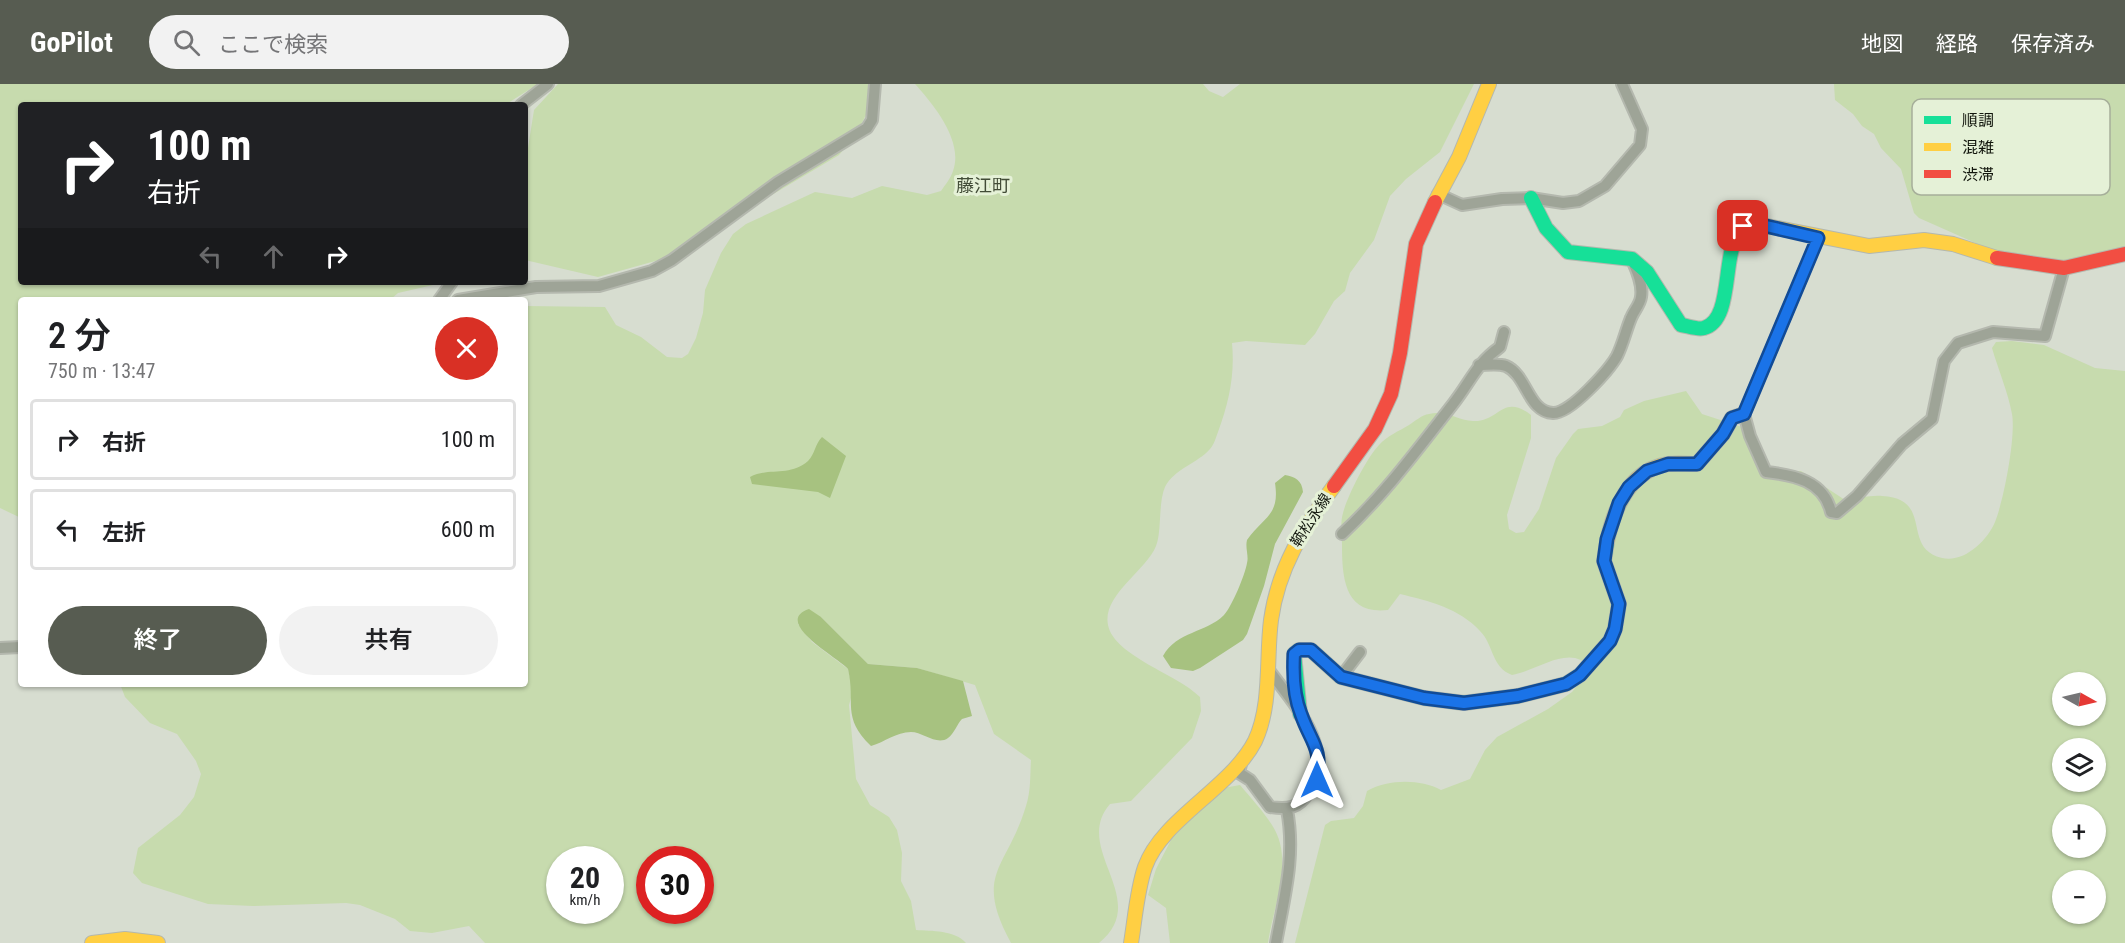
<!DOCTYPE html>
<html lang="ja">
<meta charset="utf-8">
<style>
:root{--surface:#fff;--page:#f2f2f2;--text:#202124;--muted:#757577;--line:#e0e0e0;--accent:#575c51}
body{margin:0;font-family:"Roboto Condensed","Noto Sans JP",sans-serif;background:var(--page);color:var(--text);height:100vh;display:flex;flex-direction:column;font-size:22px;white-space:nowrap}
*{box-sizing:border-box;margin:0}
p{font-size:20px;color:var(--muted)}
.icon{flex:none;width:33px;height:33px;fill:none;stroke:currentColor;stroke-width:2;stroke-linecap:round;stroke-linejoin:round}
.map{position:relative;flex:1;overflow:hidden}
.panel{position:absolute;left:18px;top:213px;width:510px;height:390px;display:flex;flex-direction:column;background:var(--surface);border-radius:6px;box-shadow:0 2px 4px #0004}
.panel>*{flex:none}
.banner{position:absolute;left:18px;top:18px;width:510px;height:183px;border-radius:6px;box-shadow:0 2px 4px #0004;background:#202124;color:#fff;overflow:hidden}
.needle{width:39px;rotate:98deg}
.tools{position:absolute;left:2052px;top:588px;display:grid;gap:12px}
.tools a{display:grid;place-items:center;width:54px;height:54px;border-radius:50%;background:var(--surface);box-shadow:0 2px 4px #0004;font-size:30px}
.speed{position:absolute;left:546px;top:762px;display:flex;gap:12px;font-size:30px;font-weight:700;text-align:center}
.speed>*{display:grid;place-content:center;width:78px;height:78px;border-radius:50%;background:var(--surface);box-shadow:0 2px 4px #0004;line-height:1}
.speed small{font-size:15px;font-weight:400}
.speed .limit{border:9px solid #d22;background:#fff;color:#111}
.pin{position:absolute;display:grid;place-items:center;width:51px;height:51px;color:#fff;margin:-26px;border-radius:12px;box-shadow:0 3px 9px #0006}
.me{position:absolute;width:66px;margin:-33px;rotate:0deg;stroke-linejoin:round;filter:drop-shadow(0 0 4px #0008)}
.turn{display:flex;align-items:center;gap:21px;height:126px;padding:0 30px;font-size:27px}
.turn .icon{width:78px;height:78px;stroke-width:2.5}
.turn b{display:block;font-size:42px;line-height:51px}
.lanes{display:flex;align-items:center;height:57px;padding:0 30px;background:#0003;justify-content:center;gap:30px;direction:ltr}
.lanes .off{opacity:.35}
.round{display:grid;place-items:center;flex:none;width:63px;height:63px;border-radius:32px;background:var(--page)}
.head{display:flex;align-items:center;justify-content:space-between;height:102px;padding:0 30px}
h1{font-size:36px;font-weight:600;line-height:45px}
.action{display:flex;gap:12px;margin-top:auto;padding:12px 30px}
.action a{flex:1;height:69px;border-radius:36px;background:var(--accent);color:#fff;font-size:24px;font-weight:600;line-height:69px;text-align:center}
.action a+a{background:var(--page);color:var(--text)}
ul{padding:0;list-style:none}
li{display:flex;align-items:center;gap:18px;height:81px;margin:0 12px 9px;padding:0 18px;border:3px solid var(--line);border-radius:6px}
li div{flex:1}
li b{display:block;font-size:22px}
li em{font-style:normal}
header{display:flex;align-items:center;gap:36px;box-sizing:border-box;height:84px;padding:0 30px;background:var(--accent);color:#fff}
header strong{font-size:28px}
nav{display:flex;gap:33px;margin-inline-start:auto;font-size:21px}
.search{width:420px;height:54px;background:var(--page);display:flex;align-items:center;gap:15px;box-sizing:border-box;padding:0 21px;border-radius:33px;color:var(--muted);font-size:22px}
.map>svg:first-child{display:block}
.green{fill:#c7dbae;fill-rule:evenodd}
.water{fill:#a7c280}
.lines{fill:none;stroke-linecap:round;stroke-linejoin:round}
.street-casing{stroke:#b4b8ae;stroke-width:14}
.fast-casing{stroke:#b4b8ae;stroke-width:16}
.slow-casing{stroke:#b4b8ae;stroke-width:16}
.jam-casing{stroke:#b4b8ae;stroke-width:16}
.street{stroke:#9ea497;stroke-width:10}
.fast{stroke:#16e098;stroke-width:14}
.slow{stroke:#ffcf43;stroke-width:14}
.jam{stroke:#f24e42;stroke-width:14}
.route-casing{stroke:#114b97;stroke-width:15}
.route{stroke:#1a73e8;stroke-width:10}
.labels{text-anchor:middle;stroke-width:6;stroke-linejoin:round;paint-order:stroke}
.street-label{font-size:15px;fill:#12160d;stroke:#e5f1d7}
.quarter-label{font-size:18px;fill:#424c37;stroke:#e5f1d7}
.key{fill:#e5f1d7;stroke:#a6af9a;stroke-width:1.5}
.key-label{font-size:16px;fill:#12160d}
</style>
<header>
<strong>GoPilot</strong>
<div class="search"><svg class="icon" aria-label="search" viewBox="0 0 24 24"><circle cx="10" cy="10" r="6"/><path d="M15 15l6 6"/></svg>ここで検索</div>
<nav><a>地図</a><a>経路</a><a>保存済み</a></nav>
</header>
<div class="map">
<svg width="2125" height="859" viewBox="0 0 2125 859">
<rect width="100%" height="100%" fill="#d7ddd0"/>
<!-- green -->
<path class="green" d="M 0,0 L 538,0 L 505,21 L 21,21 L 21,198 L 446,198 L 398,209 L 390,216 L 21,216 L 21,434 L 0,424 Z
M 558,0 L 875,0 C 871,27 857,52 839,71 L 666,174 L 598,193 L 525,176 L 525,83 L 534,26 Z
M 915,0 L 1203,0 L 1209,7 L 1223,13 L 1240,0 L 1474,0 L 1440,68 L 1406,95 L 1390,112 L 1374,156 L 1350,189 L 1345,207 L 1334,217 L 1315,250 L 1305,261 L 1246,257 L 1232,259 C 1235,291 1229,318 1218,348 C 1216,353 1214,361 1210,365 C 1198,379 1174,385 1165,403 C 1158,419 1162,447 1156,462 C 1146,487 1102,511 1108,541 C 1114,572 1179,591 1200,613 L 1201,627 L 1192,654 L 1131,717 L 1110,720 C 1071,765 1153,815 1099,859 L 1011,859 C 973,789 1007,785 1026,722 C 1031,707 1030,691 1031,676 L 994,650 L 975,601 L 917,584 L 868,580 L 821,533 L 798,540 L 812,558 L 848,585 L 853,607 L 849,621 L 856,695 L 870,721 L 889,733 L 897,746 L 902,769 L 901,797 L 911,817 L 916,846 C 931,847 955,846 966,859 L 485,859 L 469,842 L 432,849 L 410,847 L 395,835 L 360,821 L 346,819 L 253,822 L 208,820 L 142,799 L 133,789 L 138,764 L 180,731 L 194,713 L 201,690 L 196,677 L 177,650 L 150,639 L 125,613 L 120,600 L 525,600 L 525,222 L 605,223 L 616,241 L 641,253 L 667,273 L 682,274 L 688,270 L 696,254 L 703,229 L 705,206 L 721,169 L 733,150 L 746,140 L 815,108 L 852,114 L 882,102 L 927,111 L 941,107 C 945,101 951,94 953,87 C 964,57 933,20 915,0 ZM 560,776 L 610,776 L 610,826 L 560,826 ZM 650,776 L 700,776 L 700,826 L 650,826 Z
M 1834,0 L 2125,0 L 2125,172 L 2070,179 L 1998,169 L 1919,134 L 1914,129 L 1901,85 L 1881,64 L 1874,50 L 1862,42 L 1853,30 L 1835,16 Z
M 2012,257 L 2044,261 L 2095,284 L 2125,287 L 2125,859 L 1295,859 L 1325,741 L 1331,737 L 1354,734 L 1363,722 L 1367,707 C 1389,695 1420,695 1441,706 L 1470,695 L 1485,666 L 1497,653 L 1548,625 L 1572,608 L 1591,585 C 1571,558 1538,587 1512,591 C 1491,583 1494,561 1480,547 C 1459,524 1429,517 1400,510 L 1388,526 C 1345,531 1342,495 1342,461 C 1342,451 1340,439 1343,429 C 1348,411 1366,375 1379,361 C 1387,352 1399,347 1409,341 C 1415,337 1422,331 1429,330 C 1447,326 1459,337 1473,337 C 1500,338 1502,309 1531,331 L 1531,354 L 1507,431 L 1509,445 L 1516,449 L 1524,448 L 1539,425 L 1556,374 L 1573,350 L 1578,345 L 1602,342 L 1620,333 L 1624,326 L 1644,317 L 1686,307 L 1702,330 L 1751,346 C 1752,364 1751,391 1777,392 C 1785,392 1792,387 1801,387 L 1845,416 C 1857,415 1870,411 1882,412 C 1935,415 1900,464 1942,474 C 1964,479 1987,457 1995,438 C 2004,416 2016,352 2012,330 C 2008,308 1998,285 1992,264 L 1996,258 ZM 2062,598 L 2096,598 L 2096,632 L 2062,632 ZM 2062,664 L 2096,664 L 2096,698 L 2062,698 ZM 2062,730 L 2096,730 L 2096,764 L 2062,764 ZM 2062,796 L 2096,796 L 2096,830 L 2062,830 Z
M 1240,701 C 1251,714 1263,727 1272,741 C 1295,776 1273,823 1268,859 L 1170,859 L 1166,824 L 1148,811 L 1156,785 L 1171,756 L 1218,705 Z"/>
<!-- water -->
<path class="water" d="M 822,353 L 846,372 L 830,414 L 818,408 L 752,400 L 750,393 C 769,383 790,393 808,377 C 815,370 815,360 822,353 Z
M 1285,391 C 1295,393 1302,396 1303,408 L 1275,460 L 1264,502 L 1247,550 L 1243,556 L 1200,584 L 1193,587 L 1171,584 L 1163,572 C 1177,547 1206,549 1224,531 C 1232,522 1245,491 1247,479 C 1249,472 1245,464 1247,456 C 1264,432 1280,432 1275,399 Z
M 809,525 L 821,533 L 868,580 L 917,584 L 963,597 L 972,632 L 962,635 C 957,640 954,650 948,654 C 937,662 923,648 911,648 C 896,648 885,658 871,662 C 841,633 856,619 848,585 C 840,575 771,538 809,525 Z"/>
<g class="lines">
<!-- street casing -->
<g class="street-casing">
<path id="street" d="M 521,21 L 548,0
M 1438,110 L 1462,121 L 1502,115 L 1531,114 L 1563,119 L 1579,117 L 1605,102 L 1640,61 L 1642,45 L 1622,0
M 1818,154 L 1744,330 L 1750,352 L 1766,388 C 1794,391 1824,397 1831,428 L 1837,429 L 1857,412 L 1902,360 L 1932,335 L 1944,277 L 1958,259 L 1993,248 L 2045,252 L 2064,184
M 439,216 L 452,198
M 458,216 L 536,203 L 599,202 L 652,187 L 672,176 L 778,98 L 867,44 L 872,36 L 875,0
M 1479,281 C 1487,281 1498,279 1506,282 C 1527,291 1528,328 1553,329 C 1570,330 1609,286 1617,272 C 1623,260 1626,246 1631,234 C 1634,226 1640,221 1641,213 C 1643,201 1638,189 1633,178
M 1342,450 C 1384,411 1418,365 1453,320 C 1471,297 1476,280 1500,263 L 1504,248
M 0,564 L 21,563
M 1341,593 L 1360,568
M 1241,680 L 1239,689 L 1250,696 L 1270,723 C 1288,726 1299,724 1309,708 C 1337,665 1293,619 1268,585
M 1276,859 C 1284,814 1296,772 1287,726"/>
</g>
<!-- fast casing -->
<g class="fast-casing">
<path id="fast" d="M 1531,114 L 1546,144 L 1568,168 L 1632,175 L 1647,188 L 1681,241 C 1688,242 1698,246 1704,244 C 1733,236 1722,174 1738,150 C 1741,145 1748,142 1753,139 L 1762,141
M 1300,630 L 1294,570 L 1299,566 L 1311,566 L 1341,593 L 1424,614 L 1464,619 L 1518,612 L 1566,600 L 1580,591 L 1610,557 L 1615,545 L 1619,520 L 1604,477 L 1607,458"/>
</g>
<!-- slow casing -->
<g class="slow-casing">
<path id="slow" d="M 1435,118 L 1459,73 L 1489,0
M 1762,141 L 1869,162 L 1924,156 L 1953,160 L 1997,174
M 1607,458 C 1614,424 1630,386 1668,380 C 1677,379 1688,380 1697,380 L 1723,350 L 1732,334 L 1744,330
M 92,859 L 125,855 L 158,859
M 1131,859 C 1135,835 1137,806 1145,783 C 1162,735 1231,704 1255,657 C 1272,621 1266,574 1271,536 C 1278,484 1304,443 1334,402"/>
</g>
<!-- jam casing -->
<g class="jam-casing">
<path id="jam" d="M 1997,174 L 2064,184 L 2125,170
M 1334,402 L 1375,345 L 1391,310 L 1400,269 L 1416,160 L 1435,118"/>
</g>
<!-- street -->
<use href="#street" class="street"/>
<!-- fast -->
<use href="#fast" class="fast"/>
<!-- slow -->
<use href="#slow" class="slow"/>
<!-- jam -->
<use href="#jam" class="jam"/>
</g>
<g class="lines">
<!-- route casing -->
<g class="route-casing">
<path id="route" d="M 1317,696 C 1322,662 1311,659 1301,630 C 1294,613 1293,588 1294,570 L 1299,566 L 1311,566 L 1341,593 L 1424,614 L 1464,619 L 1518,612 L 1566,600 L 1580,591 L 1610,557 L 1615,545 L 1619,520 L 1604,477 L 1607,455 L 1619,419 L 1629,403 L 1647,387 L 1668,380 L 1697,380 L 1723,350 L 1732,334 L 1744,330 L 1818,154 L 1753,139 L 1743,142"/>
</g>
<!-- route -->
<use href="#route" class="route"/>
</g>
<g class="labels">
<!-- street labels -->
<g class="street-label">
<text transform="translate(1311 436) rotate(-57)" y="5">鞆松永線</text>
</g>
<!-- quarter labels -->
<g class="quarter-label">
<text x="983" y="108">藤江町</text>
</g>
</g>
<!-- legend -->
<rect x="1912" y="15" width="198" height="96" rx="9" class="key"/>
<rect x="1924" y="32" width="27" height="8" fill="#16e098"/>
<rect x="1924" y="59" width="27" height="8" fill="#ffcf43"/>
<rect x="1924" y="86" width="27" height="8" fill="#f24e42"/>
<g class="key-label">
<text x="1962" y="42">順調</text>
<text x="1962" y="69">混雑</text>
<text x="1962" y="96">渋滞</text>
</g>
</svg>
<div class="tools">
<a><svg class="needle" viewBox="-14 -14 28 28"><path d="M0-13l5 13h-10z" fill="#e53935"/><path d="M0 13l5-13h-10z" fill="#757577"/></svg></a>
<a><svg class="icon" aria-label="layers" viewBox="0 0 24 24"><path d="M12 4l9 5-9 5-9-5zM3 14l9 5 9-5"/></svg></a>
<a>+</a>
<a>−</a>
</div>
<div class="speed"><div>20<small>km/h</small></div><div class="limit">30</div></div>
<div class="pin" style="left:1743px;top:142px;background:#d93025"><svg class="icon" aria-label="arrive" viewBox="0 0 24 24"><path d="M6 21V4h12l-3 4 3 4H6"/></svg></div>
<svg class="me" style="left:1317px;top:696px" viewBox="-20 -20 40 40"><path d="M0-17L14 15 0 8-14 15z" fill="#1a73e8" stroke="#fff" stroke-width="4"/></svg>
<div class="banner">
<div class="turn"><svg class="icon" aria-label="right" viewBox="0 0 24 24"><path d="M7 20v-9h11M14 6l5 5-5 5"/></svg><div><b>100 m</b>右折</div></div>
<div class="lanes"><svg class="icon off" aria-label="left" viewBox="0 0 24 24"><path d="M17 20v-9H6M10 6l-5 5 5 5"/></svg><svg class="icon off" aria-label="ahead" viewBox="0 0 24 24"><path d="M12 20V5M6 11l6-6 6 6"/></svg><svg class="icon" aria-label="right" viewBox="0 0 24 24"><path d="M7 20v-9h11M14 6l5 5-5 5"/></svg></div>
</div>
<section class="panel">
<div class="head"><div><h1>2 分</h1><p>750 m · 13:47</p></div><a class="round" style="background:#d93025;color:#fff"><svg class="icon" aria-label="close" viewBox="0 0 24 24"><path d="M6 6l12 12M18 6L6 18"/></svg></a></div>
<ul>
<li><svg class="icon" aria-label="right" viewBox="0 0 24 24"><path d="M7 20v-9h11M14 6l5 5-5 5"/></svg><div><b>右折</b></div><em>100 m</em></li>
<li><svg class="icon" aria-label="left" viewBox="0 0 24 24"><path d="M17 20v-9H6M10 6l-5 5 5 5"/></svg><div><b>左折</b></div><em>600 m</em></li>
</ul>
<div class="action"><a>終了</a><a>共有</a></div>
</section>
</div>
